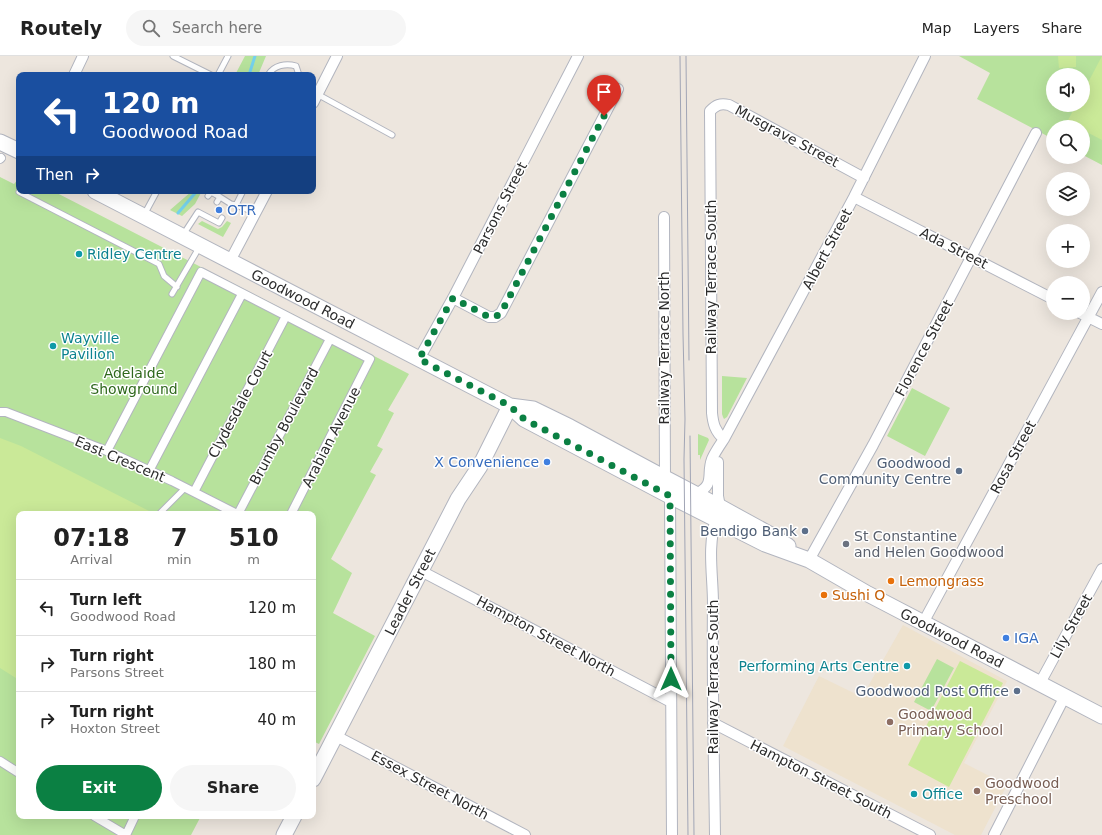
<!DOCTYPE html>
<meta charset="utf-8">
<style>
:root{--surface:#fff;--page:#f6f6f6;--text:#222;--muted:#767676;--line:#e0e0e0;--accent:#0b8043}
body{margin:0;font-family:"DejaVu Sans",sans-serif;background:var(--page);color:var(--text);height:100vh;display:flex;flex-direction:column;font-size:15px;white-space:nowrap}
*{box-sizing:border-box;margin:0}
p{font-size:13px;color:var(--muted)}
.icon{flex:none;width:22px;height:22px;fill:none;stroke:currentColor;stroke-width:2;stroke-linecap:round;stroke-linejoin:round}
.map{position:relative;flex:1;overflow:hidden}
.panel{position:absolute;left:16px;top:455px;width:300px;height:308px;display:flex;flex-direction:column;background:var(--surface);border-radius:8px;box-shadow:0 4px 16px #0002}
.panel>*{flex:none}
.hud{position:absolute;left:16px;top:16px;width:300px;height:122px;border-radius:8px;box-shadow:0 4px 16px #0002;background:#1a4fa0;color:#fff;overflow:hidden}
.tools{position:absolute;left:1046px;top:12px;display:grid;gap:8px}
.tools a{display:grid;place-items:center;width:44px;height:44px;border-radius:50%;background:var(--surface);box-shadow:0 4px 16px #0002;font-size:20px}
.pin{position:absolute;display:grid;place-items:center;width:34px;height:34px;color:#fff;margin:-41px -17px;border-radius:50% 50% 50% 0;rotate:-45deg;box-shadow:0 0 4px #0007}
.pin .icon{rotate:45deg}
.me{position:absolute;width:44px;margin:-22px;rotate:0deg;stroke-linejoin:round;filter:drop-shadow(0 0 3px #0008)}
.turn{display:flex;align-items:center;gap:14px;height:84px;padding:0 20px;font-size:18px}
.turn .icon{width:52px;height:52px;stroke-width:2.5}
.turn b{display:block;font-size:28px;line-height:34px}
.then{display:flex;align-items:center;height:38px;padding:0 20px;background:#0003;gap:8px;font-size:15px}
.eta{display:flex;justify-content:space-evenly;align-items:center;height:68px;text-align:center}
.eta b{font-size:24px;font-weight:600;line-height:28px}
.primary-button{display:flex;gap:8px;margin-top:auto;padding:8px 20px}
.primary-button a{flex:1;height:46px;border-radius:24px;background:var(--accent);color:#fff;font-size:16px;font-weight:600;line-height:46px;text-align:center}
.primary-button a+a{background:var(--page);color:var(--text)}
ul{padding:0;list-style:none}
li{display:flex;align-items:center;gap:12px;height:56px;padding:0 20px;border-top:1px solid var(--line)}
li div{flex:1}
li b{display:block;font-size:15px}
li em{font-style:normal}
header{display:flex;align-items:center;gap:24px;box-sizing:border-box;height:56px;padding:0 20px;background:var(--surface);border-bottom:1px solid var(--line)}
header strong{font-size:19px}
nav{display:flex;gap:22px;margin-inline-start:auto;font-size:14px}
.search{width:280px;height:36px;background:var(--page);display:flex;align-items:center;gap:10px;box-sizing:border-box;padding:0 14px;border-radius:22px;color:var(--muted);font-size:15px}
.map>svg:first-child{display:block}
.education{fill:#eee2ce}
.green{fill:#b7e29c;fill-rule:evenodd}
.pitch{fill:#cae998}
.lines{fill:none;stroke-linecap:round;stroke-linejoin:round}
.stream{stroke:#74d1ec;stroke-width:3}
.service-casing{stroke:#b2b5bf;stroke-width:7}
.pedestrian-casing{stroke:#b2b5bf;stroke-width:10}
.minor-casing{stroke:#b2b5bf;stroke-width:12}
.secondary-casing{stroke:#b2b5bf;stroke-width:17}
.service{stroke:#fff;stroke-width:5}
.pedestrian{stroke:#fff;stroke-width:8}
.minor{stroke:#fff;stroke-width:10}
.secondary{stroke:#fff;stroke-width:15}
.tram{stroke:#a1a5b5;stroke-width:1}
.route{stroke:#0b8043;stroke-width:7;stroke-dasharray:0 12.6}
.shop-dot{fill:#3f7fe0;stroke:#fff;stroke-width:1.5}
.culture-dot{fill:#0f9aa8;stroke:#fff;stroke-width:1.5}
.service-dot{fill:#5c6f8a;stroke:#fff;stroke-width:1.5}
.worship-dot{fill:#6b7280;stroke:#fff;stroke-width:1.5}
.food-dot{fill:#e8710a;stroke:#fff;stroke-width:1.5}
.education-dot{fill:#8d6e63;stroke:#fff;stroke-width:1.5}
.labels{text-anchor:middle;stroke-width:3;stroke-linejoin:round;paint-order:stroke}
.street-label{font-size:14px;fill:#2c2c2c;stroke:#fff}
.shop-label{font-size:14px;fill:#366cbe;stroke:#fff;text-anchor:start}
.culture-label{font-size:14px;fill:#0d838f;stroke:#fff;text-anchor:start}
.park-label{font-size:14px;fill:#2f681c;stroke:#fff}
.service-label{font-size:14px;fill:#4e5e75;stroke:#fff;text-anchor:end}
.worship-label{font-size:14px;fill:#5b616d;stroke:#fff;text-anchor:start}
.food-label{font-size:14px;fill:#c56008;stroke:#fff;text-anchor:start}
.education-label{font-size:14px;fill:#785e54;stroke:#fff;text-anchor:start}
</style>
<header>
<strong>Routely</strong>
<div class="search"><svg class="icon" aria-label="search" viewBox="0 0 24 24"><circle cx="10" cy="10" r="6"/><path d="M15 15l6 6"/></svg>Search here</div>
<nav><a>Map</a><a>Layers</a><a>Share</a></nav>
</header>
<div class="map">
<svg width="1102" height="779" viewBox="0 0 1102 779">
<rect width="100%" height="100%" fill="#ede6de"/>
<!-- education -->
<path class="education" d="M 903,569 L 1007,625 L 964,707 L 1007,729 L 981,779 L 955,779 L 783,690 L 819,620 L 862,641 Z"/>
<!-- green -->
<path class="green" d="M 245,0 L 266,0 L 258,19 L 235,19 Z
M 959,0 L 1102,0 L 1102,109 L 1083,99 L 1083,71 L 1053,71 L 1053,83 L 977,43 L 990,17 ZM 1053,19 L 1083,19 L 1083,49 L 1053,49 Z
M 0,121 L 14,128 L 19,122 L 19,135 L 53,135 L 409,318 L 388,354 L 394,357 L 377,390 L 383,393 L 370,416 L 376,419 L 331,503 L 352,517 L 333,557 L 375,580 L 319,688 L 313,685 L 313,458 L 19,458 L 19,760 L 201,760 L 191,779 L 0,779 Z
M 192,135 L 202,135 L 195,148 L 182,160 L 170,154 Z
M 202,165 L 218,173 L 222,171 L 227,165 L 231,167 L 223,181 L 198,168 Z
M 722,320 L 747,322 L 727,361 L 724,363 L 723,361 L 722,358 Z
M 912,332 L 950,352 L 925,400 L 887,380 Z
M 698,378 L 708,382 L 709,384 L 700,404 L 700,399 L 698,399 Z
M 937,603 L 954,612 L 931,655 L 914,646 Z"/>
<!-- pitch -->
<path class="pitch" d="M 1058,0 L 1076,0 L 1076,11 L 1059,12 Z
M 1102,0 L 1102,84 L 1083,74 L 1083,71 L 1076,71 L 1067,66 L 1076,49 L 1083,49 L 1083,36 Z
M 0,382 L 21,390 L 155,458 L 19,458 L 19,624 L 0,612 Z
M 960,605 L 1003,627 L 949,731 L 908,709 L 922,681 L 921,680 Z"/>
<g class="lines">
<!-- stream -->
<path class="stream" d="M 249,19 L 255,0
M 178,157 L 197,135"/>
<!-- service casing -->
<g class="service-casing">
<path id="service" d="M 173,0 L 211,19
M 218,19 L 228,0
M 268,19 C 274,9 286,7 296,10 L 299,19
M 317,38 L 392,79
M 19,136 L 159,208 L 164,220 L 177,231
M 208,140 L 211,136 L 220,141
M 217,146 L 220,141 L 231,148 L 236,149 L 256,157
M 236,149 L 243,135
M 144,159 L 157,135
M 183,179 L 198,156 L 219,167 L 222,162
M 172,238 L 200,190
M 159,458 L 185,432"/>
</g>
<!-- pedestrian casing -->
<g class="pedestrian-casing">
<path id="pedestrian" d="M 0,103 L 1,102
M 0,356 L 6,356 L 107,395 L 172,425 L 237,458
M 107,395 L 201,216 L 370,303 L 291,458
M 149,415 L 242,238
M 194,436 L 286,260
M 238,458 L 330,283
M 0,705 L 19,717
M 94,760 L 126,779
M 126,779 L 135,760"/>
</g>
<!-- minor casing -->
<g class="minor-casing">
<path id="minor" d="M 74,19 L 83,0
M 313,47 L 337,0
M 854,141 L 1053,243
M 664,161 L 665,422
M 230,205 L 267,135
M 453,242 L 489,261 L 495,261 L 501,257 L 618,33
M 1080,257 L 1102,268
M 419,303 L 453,242 L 578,0
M 724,383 C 715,376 713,367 712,357 L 710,55 C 716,49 720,47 729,49 L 864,122
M 718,406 L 718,440 L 720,451
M 696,438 C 716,428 706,419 712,403 C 715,396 720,389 724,383 L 854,141 L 925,0
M 670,440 L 672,779
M 809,504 L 873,389 L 1036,77
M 421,515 L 671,646
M 923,567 L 1102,236
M 1040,627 L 1102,513
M 713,667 L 930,779
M 336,680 L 525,779
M 715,779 C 714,702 712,625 713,548 C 713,519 707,491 716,463
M 994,779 L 1065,640"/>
</g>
<!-- secondary casing -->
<g class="secondary-casing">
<path id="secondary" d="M 0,86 L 19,95
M 95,135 L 510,350 L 524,363 L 670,440 L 765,488 L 809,504 L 868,538 L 1102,660
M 510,350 L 533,353 L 570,371 L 665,422 L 720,451 L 771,479 L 788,490
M 313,723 L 458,443 L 480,410 L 510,350
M 284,779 L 294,760"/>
</g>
<!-- service -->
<use href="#service" class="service"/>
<!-- pedestrian -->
<use href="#pedestrian" class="pedestrian"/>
<!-- minor -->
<use href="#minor" class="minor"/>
<!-- secondary -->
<use href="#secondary" class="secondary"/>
<!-- tram -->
<path class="tram" d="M 680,0 L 683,278 L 685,363 L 684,403 L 688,779
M 686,0 L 689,304
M 690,380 L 694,779"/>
</g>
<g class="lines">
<!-- route -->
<path class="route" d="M 604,60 L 501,257 L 495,261 L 489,261 L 453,242 L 419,303 L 510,350 L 524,363 L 670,440 L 671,623"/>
</g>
<!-- markers -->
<g class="shop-dot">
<circle cx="219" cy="154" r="4"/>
<circle cx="547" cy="406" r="4"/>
<circle cx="1006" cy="582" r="4"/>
</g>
<g class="culture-dot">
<circle cx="79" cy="198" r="4"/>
<circle cx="53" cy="290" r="4"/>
<circle cx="907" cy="610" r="4"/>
<circle cx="914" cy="738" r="4"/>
</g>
<g class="service-dot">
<circle cx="959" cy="415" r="4"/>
<circle cx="805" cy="475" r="4"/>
<circle cx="1017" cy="635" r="4"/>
</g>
<circle class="worship-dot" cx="846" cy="488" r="4"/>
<g class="food-dot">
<circle cx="891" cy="525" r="4"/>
<circle cx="824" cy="539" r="4"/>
</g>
<g class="education-dot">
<circle cx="890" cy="666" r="4"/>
<circle cx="977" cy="735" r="4"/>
</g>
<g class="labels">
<!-- street labels -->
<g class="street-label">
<text transform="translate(787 80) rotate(28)" y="5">Musgrave Street</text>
<text transform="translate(500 152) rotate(-63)" y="5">Parsons Street</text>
<text transform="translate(954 192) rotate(27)" y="5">Ada Street</text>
<text transform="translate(827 193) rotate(-62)" y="5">Albert Street</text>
<text transform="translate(711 221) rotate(-90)" y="5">Railway Terrace South</text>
<text transform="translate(303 243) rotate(27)" y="5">Goodwood Road</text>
<text transform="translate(664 292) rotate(-90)" y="5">Railway Terrace North</text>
<text transform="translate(924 292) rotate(-62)" y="5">Florence Street</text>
<text transform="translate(240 348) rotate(-62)" y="5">Clydesdale Court</text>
<text transform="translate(284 370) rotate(-62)" y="5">Brumby Boulevard</text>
<text transform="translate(331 381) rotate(-63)" y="5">Arabian Avenue</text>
<text transform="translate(1013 401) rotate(-62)" y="5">Rosa Street</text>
<text transform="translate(120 403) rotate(23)" y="5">East Crescent</text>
<text transform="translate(410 536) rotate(-63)" y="5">Leader Street</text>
<text transform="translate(1071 570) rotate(-61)" y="5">Lily Street</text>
<text transform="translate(546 580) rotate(28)" y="5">Hampton Street North</text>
<text transform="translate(952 582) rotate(27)" y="5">Goodwood Road</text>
<text transform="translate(713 621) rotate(-90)" y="5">Railway Terrace South</text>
<text transform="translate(821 723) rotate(27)" y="5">Hampton Street South</text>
<text transform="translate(430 729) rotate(28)" y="5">Essex Street North</text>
</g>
<!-- shop labels -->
<g class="shop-label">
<text x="227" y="159">OTR</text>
<text x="539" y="411" text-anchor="end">X Convenience</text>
<text x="1014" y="587">IGA</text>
</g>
<!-- culture labels -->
<g class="culture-label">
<text x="87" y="203">Ridley Centre</text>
<text x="61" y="287">Wayville<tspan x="61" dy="16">Pavilion</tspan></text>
<text x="899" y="615" text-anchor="end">Performing Arts Centre</text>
<text x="922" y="743">Office</text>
</g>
<!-- park labels -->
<g class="park-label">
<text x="134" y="322">Adelaide<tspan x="134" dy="16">Showground</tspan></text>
</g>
<!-- service labels -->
<g class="service-label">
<text x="951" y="412">Goodwood<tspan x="951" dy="16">Community Centre</tspan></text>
<text x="797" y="480">Bendigo Bank</text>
<text x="1009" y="640">Goodwood Post Office</text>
</g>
<!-- worship labels -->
<g class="worship-label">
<text x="854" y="485">St Constantine<tspan x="854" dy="16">and Helen Goodwood</tspan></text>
</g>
<!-- food labels -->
<g class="food-label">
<text x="899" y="530">Lemongrass</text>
<text x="832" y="544">Sushi Q</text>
</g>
<!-- education labels -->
<g class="education-label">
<text x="898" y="663">Goodwood<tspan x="898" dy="16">Primary School</tspan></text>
<text x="985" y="732">Goodwood<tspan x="985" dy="16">Preschool</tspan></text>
</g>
</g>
</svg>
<div class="tools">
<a><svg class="icon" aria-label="sound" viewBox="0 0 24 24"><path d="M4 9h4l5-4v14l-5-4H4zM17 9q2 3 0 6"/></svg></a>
<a><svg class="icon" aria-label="search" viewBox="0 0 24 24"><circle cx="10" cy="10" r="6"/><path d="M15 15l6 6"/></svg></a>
<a><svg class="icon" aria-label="layers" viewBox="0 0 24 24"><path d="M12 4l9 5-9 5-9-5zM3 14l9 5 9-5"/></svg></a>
<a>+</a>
<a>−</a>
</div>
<div class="pin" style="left:604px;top:60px;background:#d93025"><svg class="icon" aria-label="arrive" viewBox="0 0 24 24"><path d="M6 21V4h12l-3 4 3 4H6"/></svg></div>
<svg class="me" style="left:671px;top:623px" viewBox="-20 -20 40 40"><path d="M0-17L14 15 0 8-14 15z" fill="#0b8043" stroke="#fff" stroke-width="4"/></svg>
<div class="hud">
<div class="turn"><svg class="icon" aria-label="left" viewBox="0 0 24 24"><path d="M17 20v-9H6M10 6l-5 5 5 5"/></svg><div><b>120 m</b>Goodwood Road</div></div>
<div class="then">Then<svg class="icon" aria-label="right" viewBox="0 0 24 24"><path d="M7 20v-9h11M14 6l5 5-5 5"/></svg></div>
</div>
<section class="panel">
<div class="eta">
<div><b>07:18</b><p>Arrival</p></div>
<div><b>7</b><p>min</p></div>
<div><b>510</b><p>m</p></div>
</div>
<ul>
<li><svg class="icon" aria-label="left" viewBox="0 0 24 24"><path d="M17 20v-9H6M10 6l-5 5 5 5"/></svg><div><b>Turn left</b><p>Goodwood Road</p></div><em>120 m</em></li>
<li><svg class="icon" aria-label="right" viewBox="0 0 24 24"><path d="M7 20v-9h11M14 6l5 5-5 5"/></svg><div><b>Turn right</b><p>Parsons Street</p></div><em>180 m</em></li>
<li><svg class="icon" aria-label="right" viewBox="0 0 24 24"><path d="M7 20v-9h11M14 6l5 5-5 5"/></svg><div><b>Turn right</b><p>Hoxton Street</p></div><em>40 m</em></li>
</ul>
<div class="primary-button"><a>Exit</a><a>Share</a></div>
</section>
</div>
